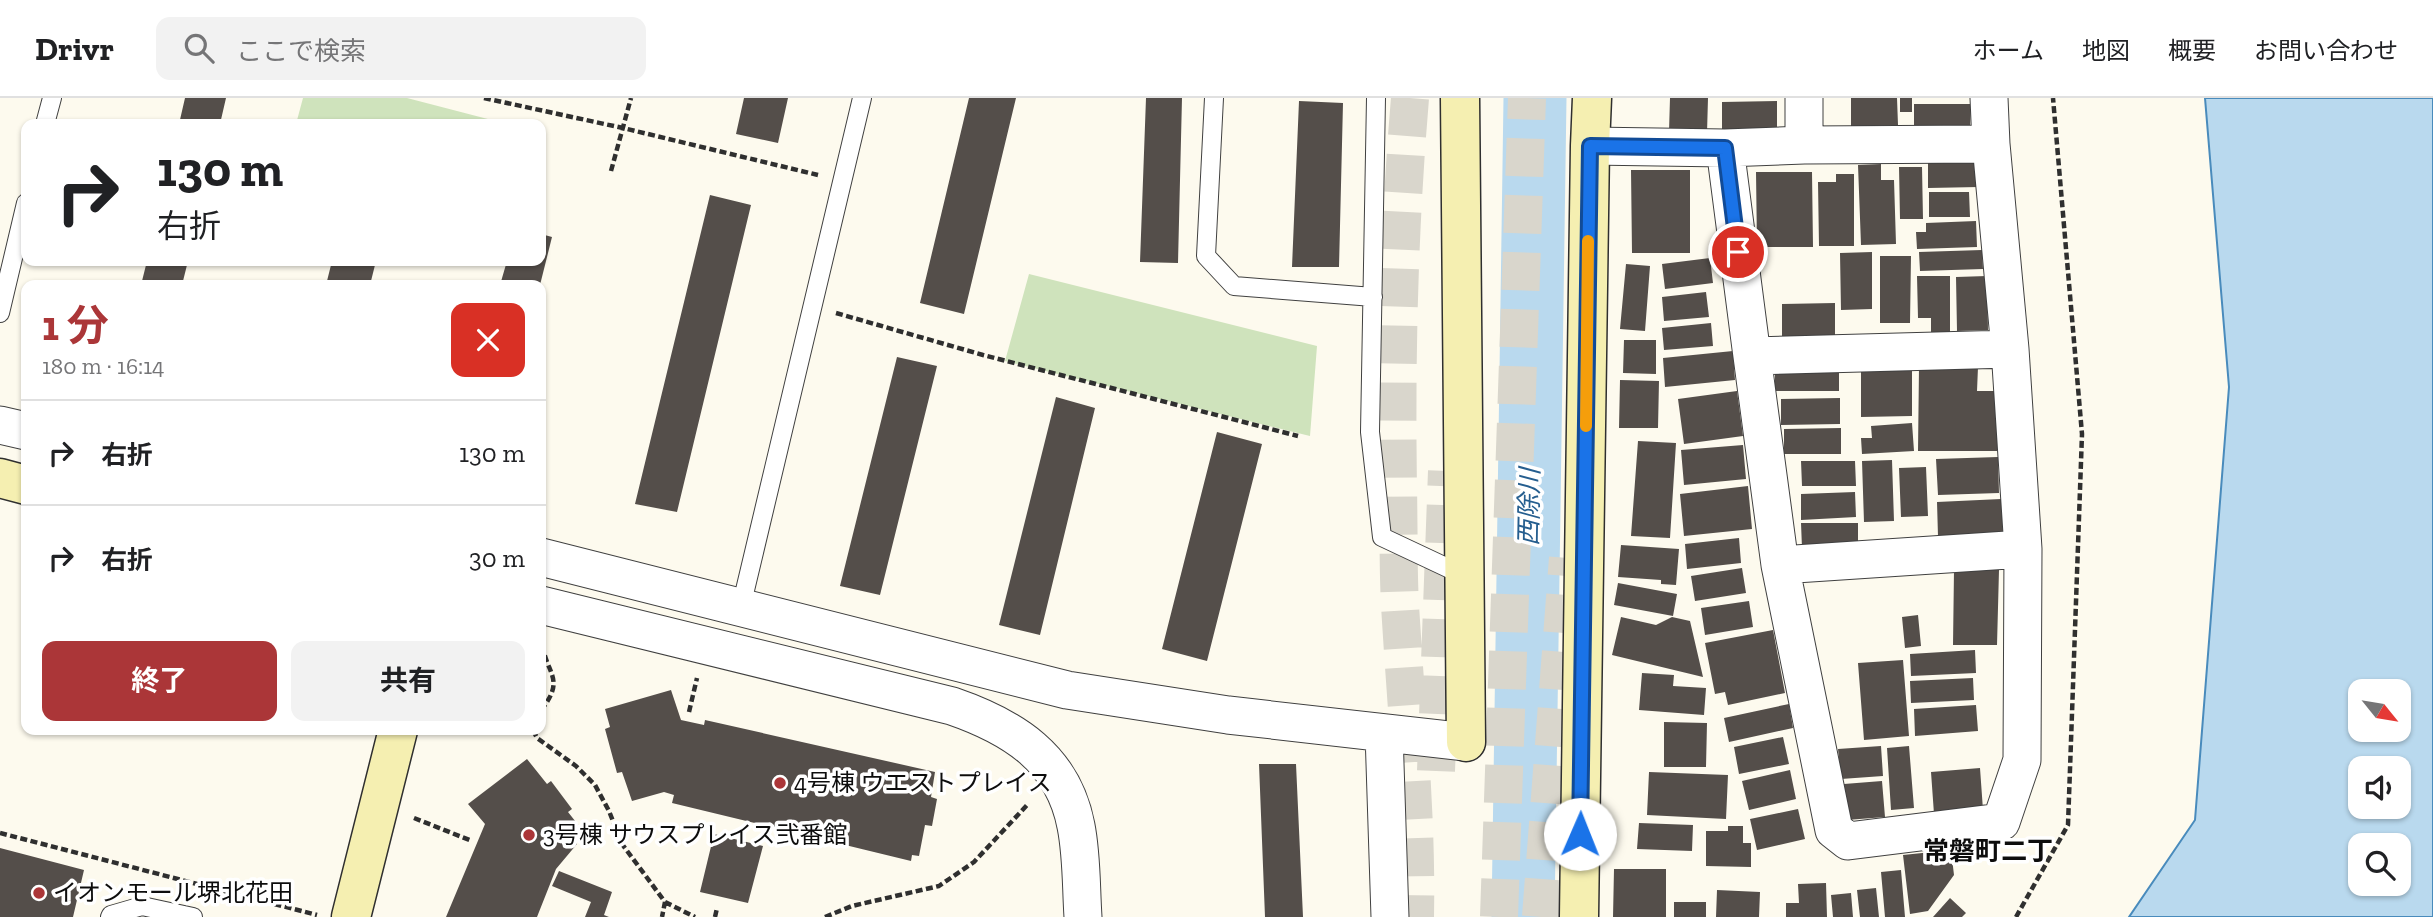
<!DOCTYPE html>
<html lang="ja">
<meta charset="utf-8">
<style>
:root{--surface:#fff;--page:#f2f2f2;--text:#202124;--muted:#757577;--line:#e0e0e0;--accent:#ab3638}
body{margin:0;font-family:"Zilla Slab","Noto Sans JP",serif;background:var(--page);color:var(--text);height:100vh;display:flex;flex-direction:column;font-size:26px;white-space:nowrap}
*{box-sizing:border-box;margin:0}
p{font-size:23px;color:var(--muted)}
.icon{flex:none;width:38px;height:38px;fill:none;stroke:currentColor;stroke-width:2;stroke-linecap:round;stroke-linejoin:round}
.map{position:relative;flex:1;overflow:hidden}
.details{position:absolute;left:21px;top:182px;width:525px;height:455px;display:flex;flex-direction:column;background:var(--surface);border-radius:14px;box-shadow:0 2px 5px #0004}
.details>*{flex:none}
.hud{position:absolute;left:21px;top:21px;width:525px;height:147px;border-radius:14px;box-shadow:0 2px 5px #0004;background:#fff;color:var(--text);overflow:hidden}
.needle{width:46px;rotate:120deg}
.fabs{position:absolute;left:2348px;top:581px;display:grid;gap:14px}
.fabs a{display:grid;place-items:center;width:63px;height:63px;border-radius:14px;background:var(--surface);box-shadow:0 2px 5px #0004;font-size:35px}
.pin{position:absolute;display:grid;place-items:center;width:60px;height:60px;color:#fff;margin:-30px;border:4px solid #fff;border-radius:50%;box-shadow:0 2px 7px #0007}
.me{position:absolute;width:77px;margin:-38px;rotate:1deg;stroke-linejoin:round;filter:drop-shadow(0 0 5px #0008)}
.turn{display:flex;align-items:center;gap:24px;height:147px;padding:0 21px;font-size:32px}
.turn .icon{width:91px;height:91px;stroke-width:2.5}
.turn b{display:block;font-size:49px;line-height:60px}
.round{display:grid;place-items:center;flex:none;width:74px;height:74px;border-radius:14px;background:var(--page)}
.headline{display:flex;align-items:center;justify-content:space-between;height:119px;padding:0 21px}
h1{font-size:42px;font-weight:700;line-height:52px;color:var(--accent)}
.button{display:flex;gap:14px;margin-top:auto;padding:14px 21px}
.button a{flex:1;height:80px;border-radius:14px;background:var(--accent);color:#fff;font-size:28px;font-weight:700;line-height:80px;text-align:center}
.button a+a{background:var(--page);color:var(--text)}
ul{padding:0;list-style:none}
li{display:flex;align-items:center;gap:21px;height:105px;padding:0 21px;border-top:2px solid var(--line)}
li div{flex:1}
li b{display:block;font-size:26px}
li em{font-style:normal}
header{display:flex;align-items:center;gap:42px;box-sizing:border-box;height:98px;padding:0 35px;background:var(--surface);border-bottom:2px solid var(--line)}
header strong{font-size:33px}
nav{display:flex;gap:38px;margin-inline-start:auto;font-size:24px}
.search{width:490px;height:63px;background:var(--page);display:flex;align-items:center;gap:18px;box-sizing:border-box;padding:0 24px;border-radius:14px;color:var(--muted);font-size:26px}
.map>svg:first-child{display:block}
.green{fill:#cfe3bc}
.water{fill:#b9d9ee;stroke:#498bbc;stroke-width:2;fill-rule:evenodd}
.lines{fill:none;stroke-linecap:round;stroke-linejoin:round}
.river{stroke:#b9d9ee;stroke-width:63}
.building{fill:#544e4a}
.highway-tunnel{stroke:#d9d6cc;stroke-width:38;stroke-dasharray:38 19;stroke-linecap:butt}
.lane-casing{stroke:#404040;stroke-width:20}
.street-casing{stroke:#404040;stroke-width:39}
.secondary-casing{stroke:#2f2f2f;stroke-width:41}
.path{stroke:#2f2f2f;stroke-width:4.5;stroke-dasharray:7 3.5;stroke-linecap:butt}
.lane{stroke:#fff;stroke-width:18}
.street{stroke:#fff;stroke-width:37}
.secondary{stroke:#f5efb1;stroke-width:38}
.route-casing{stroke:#114b97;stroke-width:18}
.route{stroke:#1a73e8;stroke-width:12}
.slow{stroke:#f59e0b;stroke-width:12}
.poi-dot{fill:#ab3638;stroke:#fff;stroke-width:2.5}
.labels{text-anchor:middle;stroke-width:7;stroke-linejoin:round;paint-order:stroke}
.poi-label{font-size:24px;fill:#0d0d0d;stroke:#fff;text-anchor:start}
.water-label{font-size:26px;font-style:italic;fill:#255e8f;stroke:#fff}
.neighbourhood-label{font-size:26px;font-weight:bold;fill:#0d0d0d;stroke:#fff}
</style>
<header>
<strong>Drivr</strong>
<div class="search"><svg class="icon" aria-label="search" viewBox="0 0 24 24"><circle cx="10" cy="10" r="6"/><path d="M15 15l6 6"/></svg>ここで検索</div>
<nav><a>ホーム</a><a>地図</a><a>概要</a><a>お問い合わせ</a></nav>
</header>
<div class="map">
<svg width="2433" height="819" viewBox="0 0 2433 819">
<rect width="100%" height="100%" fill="#fdfaee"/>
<!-- green -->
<path class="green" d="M 303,0 L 407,0 L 507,26 L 296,26 Z
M 1029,176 L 1317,248 L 1310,338 L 1005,263 Z"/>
<!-- water -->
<path class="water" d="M 2205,0 L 2433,0 L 2433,819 L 2129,819 L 2195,722 L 2229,289 ZM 2361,593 L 2399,593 L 2399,632 L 2361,632 ZM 2361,670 L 2399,670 L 2399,709 L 2361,709 ZM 2361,747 L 2399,747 L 2399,786 L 2361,786 Z"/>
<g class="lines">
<!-- river -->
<path class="river" d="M 1523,819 L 1535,0"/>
</g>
<!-- building -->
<path class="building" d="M 185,0 L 226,0 L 220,26 L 179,26 Z
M 744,0 L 788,0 L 778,45 L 736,36 Z
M 969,0 L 1016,0 L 964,216 L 920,205 Z
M 1146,0 L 1182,0 L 1178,165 L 1140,164 Z
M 1670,0 L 1708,0 L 1707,35 L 1669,34 Z
M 1851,0 L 1897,0 L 1898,27 L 1851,29 Z
M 1900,0 L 1912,0 L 1912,14 L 1900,14 Z
M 1299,3 L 1343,5 L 1339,169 L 1292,169 Z
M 1777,3 L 1777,34 L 1722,35 L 1722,4 Z
M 1914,6 L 1971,6 L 1970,29 L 1914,28 Z
M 1928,61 L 1979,61 L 1979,89 L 1928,90 Z
M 1881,66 L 1881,82 L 1894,82 L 1896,146 L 1861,147 L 1858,67 Z
M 1899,69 L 1922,69 L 1923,121 L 1900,121 Z
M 1631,72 L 1690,72 L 1690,155 L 1632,155 Z
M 1756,74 L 1812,74 L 1813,149 L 1757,149 Z
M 1836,76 L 1854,76 L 1854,148 L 1819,148 L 1818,84 L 1836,84 Z
M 1929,94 L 1969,94 L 1970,119 L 1929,119 Z
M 710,97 L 751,107 L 677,414 L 635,406 Z
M 1976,123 L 1977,149 L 1917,151 L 1916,134 L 1926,134 L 1926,125 Z
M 541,136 L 552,139 L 540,187 L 500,187 L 507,163 L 541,163 Z
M 1982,152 L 1983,171 L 1920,173 L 1919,154 Z
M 1872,154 L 1872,211 L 1841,212 L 1840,155 Z
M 1880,158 L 1911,158 L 1910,225 L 1880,225 Z
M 1710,160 L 1713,185 L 1665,191 L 1662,166 Z
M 147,163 L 188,163 L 182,187 L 141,187 Z
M 332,163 L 376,163 L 370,187 L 326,187 Z
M 1626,166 L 1650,168 L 1645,233 L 1620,231 Z
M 1917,178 L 1950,178 L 1950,234 L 1931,235 L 1931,220 L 1918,220 Z
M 1987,178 L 1988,232 L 1957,233 L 1956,179 Z
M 1706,194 L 1709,219 L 1664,223 L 1662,199 Z
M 1835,205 L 1835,242 L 1782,242 L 1782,206 Z
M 1711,225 L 1713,248 L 1664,252 L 1662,230 Z
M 1624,242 L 1656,242 L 1656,276 L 1623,275 Z
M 1733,253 L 1735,282 L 1665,289 L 1663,260 Z
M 897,259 L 937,268 L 880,497 L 840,488 Z
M 1919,269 L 1978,269 L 1977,293 L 1997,293 L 1997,353 L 1918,353 Z
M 1912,270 L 1912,318 L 1861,319 L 1861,271 Z
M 1775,273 L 1839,273 L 1839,293 L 1775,293 Z
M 1620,282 L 1659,283 L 1658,330 L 1619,330 Z
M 1737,293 L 1743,338 L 1684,346 L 1678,301 Z
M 1056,299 L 1095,310 L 1040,537 L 999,527 Z
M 1840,300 L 1840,326 L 1781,327 L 1781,301 Z
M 1912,325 L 1914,353 L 1862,356 L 1861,340 L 1872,340 L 1871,328 Z
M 1841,330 L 1841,356 L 1784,356 L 1784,331 Z
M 1217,334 L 1262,346 L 1207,563 L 1162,551 Z
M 1638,343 L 1676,345 L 1670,440 L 1631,438 Z
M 1743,347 L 1746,381 L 1684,387 L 1681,352 Z
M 1998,359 L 1999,395 L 1938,397 L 1936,361 Z
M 1892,362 L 1894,423 L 1864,424 L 1862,363 Z
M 1801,363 L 1855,363 L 1856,388 L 1802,388 Z
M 1926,369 L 1928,418 L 1901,419 L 1899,370 Z
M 1748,388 L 1752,431 L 1684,438 L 1680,396 Z
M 1855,394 L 1856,419 L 1801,422 L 1801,396 Z
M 2001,401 L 2003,435 L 1938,438 L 1937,404 Z
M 1801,425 L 1858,425 L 1858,450 L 1802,450 Z
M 1739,440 L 1741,465 L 1687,471 L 1685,446 Z
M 1621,447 L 1679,451 L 1676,487 L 1661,486 L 1661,482 L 1618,479 Z
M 1742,470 L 1746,495 L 1695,503 L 1691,478 Z
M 1954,472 L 1999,472 L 1997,547 L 1953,547 Z
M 1618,485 L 1677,496 L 1673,518 L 1614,507 Z
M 1749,503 L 1753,529 L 1705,537 L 1701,510 Z
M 1918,517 L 1921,548 L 1905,550 L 1902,519 Z
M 1621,519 L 1656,527 L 1672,519 L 1690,523 L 1703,579 L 1612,557 Z
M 1773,532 L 1785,595 L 1728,607 L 1725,594 L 1715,596 L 1705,545 Z
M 1975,552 L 1976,575 L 1911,578 L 1910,556 Z
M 1903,562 L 1909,638 L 1864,642 L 1858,565 Z
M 1642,575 L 1674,577 L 1673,588 L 1706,590 L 1704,617 L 1639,612 Z
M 1973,580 L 1974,602 L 1911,605 L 1910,583 Z
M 671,592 L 681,622 L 704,627 L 705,622 L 935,674 L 931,699 L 937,701 L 932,728 L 925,727 L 919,758 L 912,757 L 911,763 L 672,705 L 674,697 L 664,694 L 632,703 L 622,674 L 617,675 L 605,631 L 610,629 L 605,611 Z
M 1789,606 L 1793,630 L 1729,644 L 1724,620 Z
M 1976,607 L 1978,633 L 1915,638 L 1914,611 Z
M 1664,624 L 1707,625 L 1706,669 L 1664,669 Z
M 1783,639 L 1789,666 L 1739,676 L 1734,649 Z
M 1881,648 L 1883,678 L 1841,681 L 1838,651 Z
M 1909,648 L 1914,710 L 1891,712 L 1887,650 Z
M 527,661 L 547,686 L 551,683 L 572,711 L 568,714 L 583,733 L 571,741 L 577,746 L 556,771 L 537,819 L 446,819 L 485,726 L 468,706 Z
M 1259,666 L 1296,666 L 1303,819 L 1265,819 Z
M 1980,670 L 1983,712 L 1934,716 L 1931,674 Z
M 1790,672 L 1796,701 L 1749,712 L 1742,683 Z
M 1649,674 L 1728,677 L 1726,721 L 1647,717 Z
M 1882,683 L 1885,719 L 1847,722 L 1844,686 Z
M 1798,711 L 1805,741 L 1757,752 L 1750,721 Z
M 1639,725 L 1693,727 L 1692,753 L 1637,751 Z
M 1728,728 L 1743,728 L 1743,745 L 1751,745 L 1751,769 L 1706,768 L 1706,733 L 1728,733 Z
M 714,736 L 763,748 L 748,805 L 700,794 Z
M 0,750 L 84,772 L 73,819 L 0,819 Z
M 1951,752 L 1954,777 L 1928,813 L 1910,816 L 1903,757 Z
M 1614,771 L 1666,771 L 1666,819 L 1613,819 Z
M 1901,772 L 1905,819 L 1885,819 L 1881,774 Z
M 559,773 L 612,794 L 604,817 L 609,819 L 585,819 L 591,804 L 552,788 Z
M 1826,785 L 1827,819 L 1786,819 L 1786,805 L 1799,805 L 1798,786 Z
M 1876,790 L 1879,819 L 1860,819 L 1857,792 Z
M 1717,792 L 1760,794 L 1759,819 L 1716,819 Z
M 1851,795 L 1853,819 L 1833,819 L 1831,797 Z
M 1950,800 L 1966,815 L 1962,819 L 1933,819 Z
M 1674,804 L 1706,804 L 1706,819 L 1674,819 Z"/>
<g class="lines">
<!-- highway-tunnel -->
<path class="highway-tunnel" d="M 1410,0 C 1399,130 1396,260 1398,391 C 1399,430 1398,469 1400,507 C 1406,611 1417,715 1415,819
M 1436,673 L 1447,373
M 1499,819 L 1527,0
M 1541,819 L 1568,460"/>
<!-- lane casing -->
<g class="lane-casing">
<path id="lane" d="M 1214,0 L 1206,158 L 1234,188 L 1373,199
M 1376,0 L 1370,334 L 1382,439 L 1465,478
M 45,26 L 52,0
M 0,215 L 26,105
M 741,509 L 862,0
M 110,819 L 111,817 L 142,808 L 193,819"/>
</g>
<!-- street casing -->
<g class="street-casing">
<path id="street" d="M 1804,0 L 1804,47 L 1991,46
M 1989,0 L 1991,46 L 2010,251 L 2023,451 L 2022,662 L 2001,724 L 1848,743 L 1834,732 L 1780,467 L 2023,451
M 1590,48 L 1725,50 L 1752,258 L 2010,251
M 1725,50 L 1804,47
M 1752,258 L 1780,467
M 0,327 L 26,333
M 541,459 L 1067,592 L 1228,617 L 1466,644
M 541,507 L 952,608 C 1013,629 1063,660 1076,728 C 1082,758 1081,789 1083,819
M 1384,635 L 1390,819"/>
</g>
<!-- secondary casing -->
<g class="secondary-casing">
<path id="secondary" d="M 1460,0 L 1466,644
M 0,380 L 26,387
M 351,819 L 398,632
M 1579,819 L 1590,48 L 1592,0"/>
</g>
<!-- path -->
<path class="path" d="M 484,0 L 623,30 L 818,77
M 611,73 L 631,0
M 836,215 L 983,257 L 1298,338
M 541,612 C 567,580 545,576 542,543
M 689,614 L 697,580
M 533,632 L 537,640 L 576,668 L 595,687 L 609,713 L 622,746 L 665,804 L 662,819
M 414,720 L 472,743
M 0,735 L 317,817
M 665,804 L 695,819
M 715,819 L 717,810
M 825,819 L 852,808 L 939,788 L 974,764 L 1029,705
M 2016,819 L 2068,727 L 2082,336 L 2053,0"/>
<!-- lane -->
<use href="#lane" class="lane"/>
<!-- street -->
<use href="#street" class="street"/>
<!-- secondary -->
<use href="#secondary" class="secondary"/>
</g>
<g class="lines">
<!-- route casing -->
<g class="route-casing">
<path id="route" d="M 1580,736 L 1590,48 L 1725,50 L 1738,154"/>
</g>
<!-- route -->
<use href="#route" class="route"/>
<!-- slow -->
<path class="slow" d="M 1586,328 L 1588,143"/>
</g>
<!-- markers -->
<g class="poi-dot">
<circle cx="780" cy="685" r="7"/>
<circle cx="529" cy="737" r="7"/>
<circle cx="39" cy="795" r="7"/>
</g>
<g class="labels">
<!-- poi labels -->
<g class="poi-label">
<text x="794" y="693">4号棟 ウエストプレイス</text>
<text x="543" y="745">3号棟 サウスプレイス弐番館</text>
<text x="53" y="803">イオンモール堺北花田</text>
</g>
<!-- water labels -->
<g class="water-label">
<text transform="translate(1529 409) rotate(-89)" y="9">西除川</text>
</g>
<!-- neighbourhood labels -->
<g class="neighbourhood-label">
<text x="1988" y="762">常磐町二丁</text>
</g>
</g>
</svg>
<div class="fabs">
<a><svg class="needle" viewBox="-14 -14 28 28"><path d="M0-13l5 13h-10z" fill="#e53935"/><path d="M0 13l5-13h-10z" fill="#757577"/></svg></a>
<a><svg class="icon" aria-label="sound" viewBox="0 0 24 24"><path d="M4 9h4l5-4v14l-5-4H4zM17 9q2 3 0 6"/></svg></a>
<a><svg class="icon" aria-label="search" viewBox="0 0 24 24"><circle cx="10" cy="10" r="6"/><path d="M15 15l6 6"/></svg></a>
</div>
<div class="pin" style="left:1738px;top:154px;background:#d93025"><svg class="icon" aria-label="arrive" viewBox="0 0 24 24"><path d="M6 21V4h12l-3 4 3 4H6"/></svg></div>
<svg class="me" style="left:1580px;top:736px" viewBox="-20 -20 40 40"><circle r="19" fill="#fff"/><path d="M0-13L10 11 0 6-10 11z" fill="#1a73e8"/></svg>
<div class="hud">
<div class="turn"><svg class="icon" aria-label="right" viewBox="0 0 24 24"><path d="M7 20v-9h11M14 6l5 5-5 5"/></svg><div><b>130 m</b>右折</div></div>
</div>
<section class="details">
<div class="headline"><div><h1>1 分</h1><p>180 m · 16:14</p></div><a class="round" style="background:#d93025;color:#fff"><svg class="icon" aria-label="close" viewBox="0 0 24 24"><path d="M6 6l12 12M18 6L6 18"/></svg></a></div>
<ul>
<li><svg class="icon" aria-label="right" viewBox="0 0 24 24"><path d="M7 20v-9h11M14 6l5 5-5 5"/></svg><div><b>右折</b></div><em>130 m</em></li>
<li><svg class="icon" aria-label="right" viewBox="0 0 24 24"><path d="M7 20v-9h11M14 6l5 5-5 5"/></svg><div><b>右折</b></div><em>30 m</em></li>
</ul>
<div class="button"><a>終了</a><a>共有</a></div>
</section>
</div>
